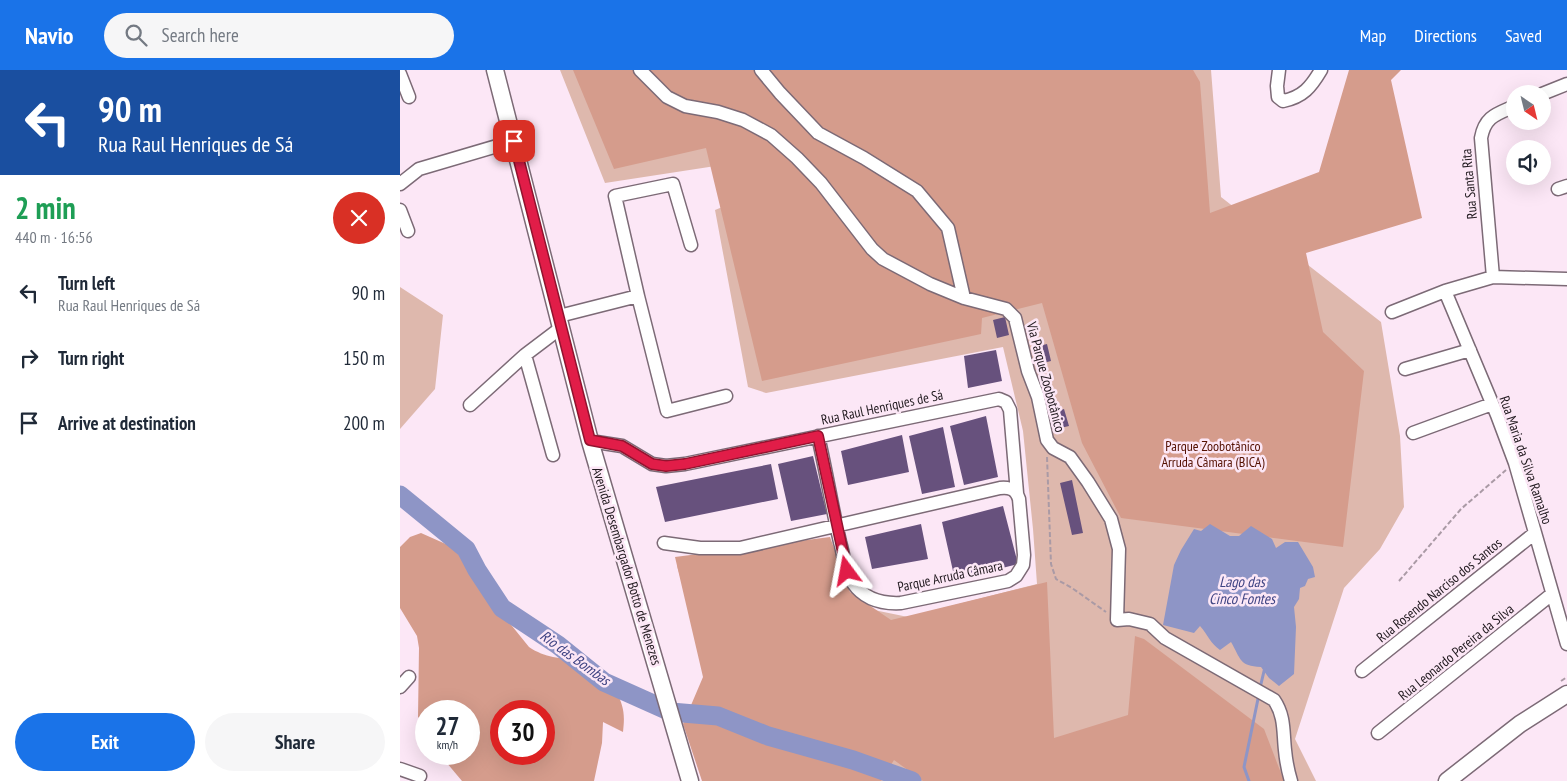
<!DOCTYPE html>
<meta charset="utf-8">
<style>
:root{--surface:#fff;--page:#f6f6f7;--text:#1f2937;--muted:#747a83;--accent:#1a73e8}
body{margin:0;font-family:"PT Sans Narrow",sans-serif;background:var(--page);color:var(--text);height:100vh;display:flex;flex-direction:column;font-size:19px;white-space:nowrap}
*{box-sizing:border-box;margin:0}
p{font-size:16px;color:var(--muted)}
.icon{flex:none;width:28px;height:28px;fill:none;stroke:currentColor;stroke-width:2;stroke-linecap:round;stroke-linejoin:round}
.map{position:relative;flex:1;overflow:hidden}
.side{display:flex;flex-direction:column;background:var(--surface);width:400px}
.side>*{flex:none}
.top-card{background:#1a4fa0;color:#fff;overflow:hidden}
.needle{width:32px;rotate:145deg}
.buttons{position:absolute;left:1106px;top:15px;display:grid;gap:10px}
.buttons a{display:grid;place-items:center;width:45px;height:45px;border-radius:50%;background:var(--surface);box-shadow:0 5px 20px #0002;font-size:25px}
.speed{position:absolute;left:15px;top:630px;display:flex;gap:10px;font-size:25px;font-weight:700;text-align:center}
.speed>*{display:grid;place-content:center;width:65px;height:65px;border-radius:50%;background:var(--surface);box-shadow:0 5px 20px #0002;line-height:1}
.speed small{font-size:12px;font-weight:400}
.speed .limit{border:8px solid #d22;background:#fff;color:#111}
.pin{position:absolute;display:grid;place-items:center;width:42px;height:42px;color:#fff;margin:-21px;border-radius:10px;box-shadow:0 2px 8px #0006}
.me{position:absolute;width:55px;margin:-28px;rotate:347deg;stroke-linejoin:round;filter:drop-shadow(0 0 4px #0008)}
.turn{display:flex;align-items:center;gap:18px;height:105px;padding:0 15px;font-size:22px}
.turn .icon{width:65px;height:65px;stroke-width:2.5}
.turn b{display:block;font-size:35px;line-height:42px}
.round{display:grid;place-items:center;flex:none;width:52px;height:52px;border-radius:26px;background:var(--page)}
.head{display:flex;align-items:center;justify-content:space-between;height:85px;padding:0 15px}
h1{font-size:30px;font-weight:800;line-height:38px;color:#1e9e55}
.cta{display:flex;gap:10px;margin-top:auto;padding:10px 15px}
.cta a{flex:1;height:58px;border-radius:30px;background:var(--accent);color:#fff;font-size:20px;font-weight:800;line-height:58px;text-align:center}
.cta a+a{background:var(--page);color:var(--text)}
ul{padding:0;list-style:none}
li{display:flex;align-items:center;gap:15px;height:65px;padding:0 15px}
li div{flex:1}
li b{display:block;font-size:19px}
li em{font-style:normal}
header{display:flex;align-items:center;gap:30px;box-sizing:border-box;height:70px;padding:0 25px;background:var(--accent);color:#fff}
header strong{font-size:24px}
nav{display:flex;gap:28px;margin-inline-start:auto;font-size:18px}
.search{width:350px;height:45px;background:var(--page);display:flex;align-items:center;gap:12px;box-sizing:border-box;padding:0 18px;border-radius:28px;color:var(--muted);font-size:19px}
main{display:flex;flex:1;min-height:0}
.map>svg:first-child{display:block}
.green{fill:#deb8ad}
.forest{fill:#d59c8c;fill-rule:evenodd}
.water{fill:#8e95c6}
.lines{fill:none;stroke-linecap:round;stroke-linejoin:round}
.stream{stroke:#8e95c6;stroke-width:3}
.river{stroke:#8e95c6;stroke-width:19}
.building{fill:#67517d}
.minor-casing{stroke:#7c6a76;stroke-width:15}
.major-casing{stroke:#7c6a76;stroke-width:19}
.path{stroke:#aa9aa5;stroke-width:2;stroke-dasharray:5 2.5;stroke-linecap:butt}
.minor{stroke:#fff;stroke-width:12}
.major{stroke:#fff;stroke-width:16}
.route-casing{stroke:#92132f;stroke-width:12}
.route{stroke:#e11d48;stroke-width:9}
.labels{text-anchor:middle;stroke-width:5;stroke-linejoin:round;paint-order:stroke}
.street-label{font-size:14px;fill:#211a1f;stroke:#fce7f6}
.park-label{font-size:14px;fill:#541000;stroke:#fce7f6}
.water-label{font-size:15px;font-style:italic;fill:#3f4483;stroke:#fce7f6}
</style>
<header>
<strong>Navio</strong>
<div class="search"><svg class="icon" aria-label="search" viewBox="0 0 24 24"><circle cx="10" cy="10" r="6"/><path d="M15 15l6 6"/></svg>Search here</div>
<nav><a>Map</a><a>Directions</a><a>Saved</a></nav>
</header>
<main>
<section class="side">
<div class="top-card">
<div class="turn"><svg class="icon" aria-label="left" viewBox="0 0 24 24"><path d="M17 20v-9H6M10 6l-5 5 5 5"/></svg><div><b>90 m</b>Rua Raul Henriques de Sá</div></div>
</div>
<div class="head"><div><h1>2 min</h1><p>440 m · 16:56</p></div><a class="round" style="background:#d93025;color:#fff"><svg class="icon" aria-label="close" viewBox="0 0 24 24"><path d="M6 6l12 12M18 6L6 18"/></svg></a></div>
<ul>
<li><svg class="icon" aria-label="left" viewBox="0 0 24 24"><path d="M17 20v-9H6M10 6l-5 5 5 5"/></svg><div><b>Turn left</b><p>Rua Raul Henriques de Sá</p></div><em>90 m</em></li>
<li><svg class="icon" aria-label="right" viewBox="0 0 24 24"><path d="M7 20v-9h11M14 6l5 5-5 5"/></svg><div><b>Turn right</b></div><em>150 m</em></li>
<li><svg class="icon" aria-label="arrive" viewBox="0 0 24 24"><path d="M6 21V4h12l-3 4 3 4H6"/></svg><div><b>Arrive at destination</b></div><em>200 m</em></li>
</ul>
<div class="cta"><a>Exit</a><a>Share</a></div>
</section>
<div class="map">
<svg width="1167" height="711" viewBox="0 0 1167 711">
<rect width="100%" height="100%" fill="#fce7f6"/>
<!-- green -->
<path class="green" d="M 160,0 L 811,0 L 821,127 L 981,252 L 1000,366 L 1004,437 L 980,479 L 944,518 L 895,669 L 916,711 L 325,711 L 313,619 L 277,496 L 302,501 L 444,518 L 474,540 L 508,547 L 637,514 L 633,459 L 623,361 L 603,277 L 366,323 L 348,317 L 315,140 L 347,127 L 348,91 L 205,113 Z
M 0,217 L 43,245 L 35,319 L 0,359 Z"/>
<!-- forest -->
<path class="forest" d="M 173,0 L 793,0 L 800,12 L 810,143 L 919,102 L 949,0 L 1001,0 L 991,10 L 1022,148 L 906,183 L 923,262 L 964,301 L 943,477 L 721,448 L 682,373 L 642,233 L 582,248 L 581,264 L 362,311 L 306,78 L 214,99 Z
M 21,463 L 48,475 L 57,482 L 87,525 L 129,577 C 161,599 194,577 216,621 C 224,637 225,644 223,662 L 203,652 L 202,673 L 194,711 L 62,711 L 41,686 L 40,684 L 69,684 L 69,641 L 26,641 L 26,654 L 18,647 L 19,578 L 17,566 L 0,538 L 0,477 L 10,467 ZM 101,641 L 144,641 L 144,684 L 101,684 Z
M 430,467 L 450,522 L 491,550 L 647,512 L 654,668 L 728,645 L 735,566 L 744,569 L 864,659 L 884,711 L 523,711 L 494,690 L 481,711 L 302,711 L 283,654 L 303,607 L 275,487 Z"/>
<!-- water -->
<path class="water" d="M 810,454 L 830,466 L 839,466 L 851,456 L 872,469 L 876,478 L 885,472 L 898,472 L 913,497 L 915,507 L 908,509 L 905,516 L 900,518 L 899,529 L 894,537 L 896,557 L 894,604 L 879,616 L 869,608 L 861,597 C 839,596 841,589 831,572 L 820,580 C 810,573 808,565 800,556 L 794,563 L 763,555 L 774,495 L 781,480 L 794,459 L 801,461 Z"/>
<g class="lines">
<!-- stream -->
<path class="stream" d="M 860,618 L 865,597
M 849,711 L 844,697 L 859,624"/>
<!-- river -->
<path class="river" d="M 0,425 L 66,479 L 77,500 L 102,538 L 158,575 L 204,612 L 271,642 L 318,646 L 368,666 L 453,690 L 512,711"/>
</g>
<!-- building -->
<path class="building" d="M 605,247 L 609,265 L 597,268 L 593,250 Z
M 647,274 L 651,291 L 639,294 L 635,277 Z
M 596,280 L 602,311 L 568,318 L 564,286 Z
M 664,339 L 669,356 L 656,359 L 652,342 Z
M 586,346 L 598,407 L 564,415 L 550,356 Z
M 543,357 L 555,417 L 522,424 L 509,366 Z
M 502,365 L 509,402 L 448,415 L 441,381 Z
M 413,386 L 427,444 L 391,451 L 378,394 Z
M 371,394 L 378,429 L 265,452 L 256,417 Z
M 672,410 L 683,463 L 672,465 L 660,413 Z
M 603,436 L 618,494 L 555,510 L 542,452 Z
M 521,454 L 528,489 L 472,499 L 465,467 Z"/>
<g class="lines">
<!-- minor casing -->
<g class="minor-casing">
<path id="minor" d="M 240,0 L 267,27 L 285,36 L 318,42 L 343,50 L 371,65 L 397,88 L 421,113 L 472,179 L 483,189 L 530,214 L 564,228 L 606,239 L 615,248 L 628,301 L 638,327 L 647,370 L 653,378 L 670,387 L 688,412 L 711,449 L 719,479 L 717,550 L 729,549 L 750,554 L 765,568 L 874,630 C 885,646 883,662 885,680 C 886,691 888,701 891,711
M 361,0 L 380,23 L 418,63 L 464,88 L 517,121 L 548,158 L 564,228
M 879,0 L 877,16 L 878,27 L 883,31 C 903,27 911,17 921,0
M 0,4 L 9,27
M 1142,24 L 1167,14
M 0,114 L 19,99 L 114,71
M 1158,119 L 1167,116
M 0,140 L 8,161
M 1093,207 L 1081,68 C 1085,46 1097,44 1115,36
M 1045,221 L 1097,345 L 1115,393 L 1167,574
M 238,226 L 215,126 L 273,114 L 291,175
M 992,242 L 1045,221 L 1093,207 L 1167,209
M 159,246 L 238,226 L 267,341 L 326,326
M 1005,299 L 1070,280
M 70,335 L 125,285
M 1013,363 L 1092,334
M 190,371 L 222,376 L 252,394 L 266,396 L 285,394 L 599,329 L 606,332 L 610,340 L 617,423
M 153,385 L 125,285 L 162,257
M 264,473 L 300,478 L 340,478 L 600,418 C 610,417 616,419 619,429 L 624,485 L 623,495 L 616,506 L 608,511 L 501,533 C 482,534 464,529 453,513 C 445,502 444,486 440,472 C 432,437 426,401 418,366
M 962,601 L 1135,463
M 0,617 L 9,607
M 978,663 L 1152,524
M 0,699 L 20,706"/>
</g>
<!-- major casing -->
<g class="major-casing">
<path id="major" d="M 95,0 L 190,371 L 290,711
M 1047,711 L 1120,654 L 1167,624"/>
</g>
<!-- path -->
<path class="path" d="M 647,387 L 651,494 L 656,509 L 672,518 L 706,542
M 999,511 L 1061,439 L 1106,400
M 1161,611 L 1167,607"/>
<!-- minor -->
<use href="#minor" class="minor"/>
<!-- major -->
<use href="#major" class="major"/>
</g>
<g class="lines">
<!-- route casing -->
<g class="route-casing">
<path id="route" d="M 114,71 L 190,370 L 222,376 L 252,394 L 266,396 L 285,394 L 418,366 L 447,501"/>
</g>
<!-- route -->
<use href="#route" class="route"/>
</g>
<g class="labels">
<!-- street labels -->
<g class="street-label">
<text transform="translate(1069 114) rotate(-95)" y="5">Rua Santa Rita</text>
<text transform="translate(646 307) rotate(75)" y="5">Via Parque Zoobotânico</text>
<text transform="translate(482 337) rotate(-12)" y="5">Rua Raul Henriques de Sá</text>
<text transform="translate(1126 390) rotate(71)" y="5">Rua Maria da Silva Ramalho</text>
<text transform="translate(227 496) rotate(73)" y="5">Avenida Desembargador Botto de Menezes</text>
<text transform="translate(550 506) rotate(-12)" y="5">Parque Arruda Câmara</text>
<text transform="translate(1039 520) rotate(-39)" y="5">Rua Rosendo Narciso dos Santos</text>
<text transform="translate(1056 582) rotate(-39)" y="5">Rua Leonardo Pereira da Silva</text>
</g>
<!-- park labels -->
<g class="park-label">
<text x="813" y="381">Parque Zoobotânico<tspan x="813" dy="16">Arruda Câmara (BICA)</tspan></text>
</g>
<!-- water labels -->
<g class="water-label">
<text x="842" y="517">Lago das<tspan x="842" dy="17">Cinco Fontes</tspan></text>
<text transform="translate(175 588) rotate(36)" y="5">Rio das Bombas</text>
</g>
</g>
</svg>
<div class="buttons">
<a><svg class="needle" viewBox="-14 -14 28 28"><path d="M0-13l5 13h-10z" fill="#e53935"/><path d="M0 13l5-13h-10z" fill="#747a83"/></svg></a>
<a><svg class="icon" aria-label="sound" viewBox="0 0 24 24"><path d="M4 9h4l5-4v14l-5-4H4zM17 9q2 3 0 6"/></svg></a>
</div>
<div class="speed"><div>27<small>km/h</small></div><div class="limit">30</div></div>
<div class="pin" style="left:114px;top:71px;background:#d93025"><svg class="icon" aria-label="arrive" viewBox="0 0 24 24"><path d="M6 21V4h12l-3 4 3 4H6"/></svg></div>
<svg class="me" style="left:447px;top:501px" viewBox="-20 -20 40 40"><path d="M0-17L14 15 0 8-14 15z" fill="#e11d48" stroke="#fff" stroke-width="4"/></svg>
</div>
</main>
